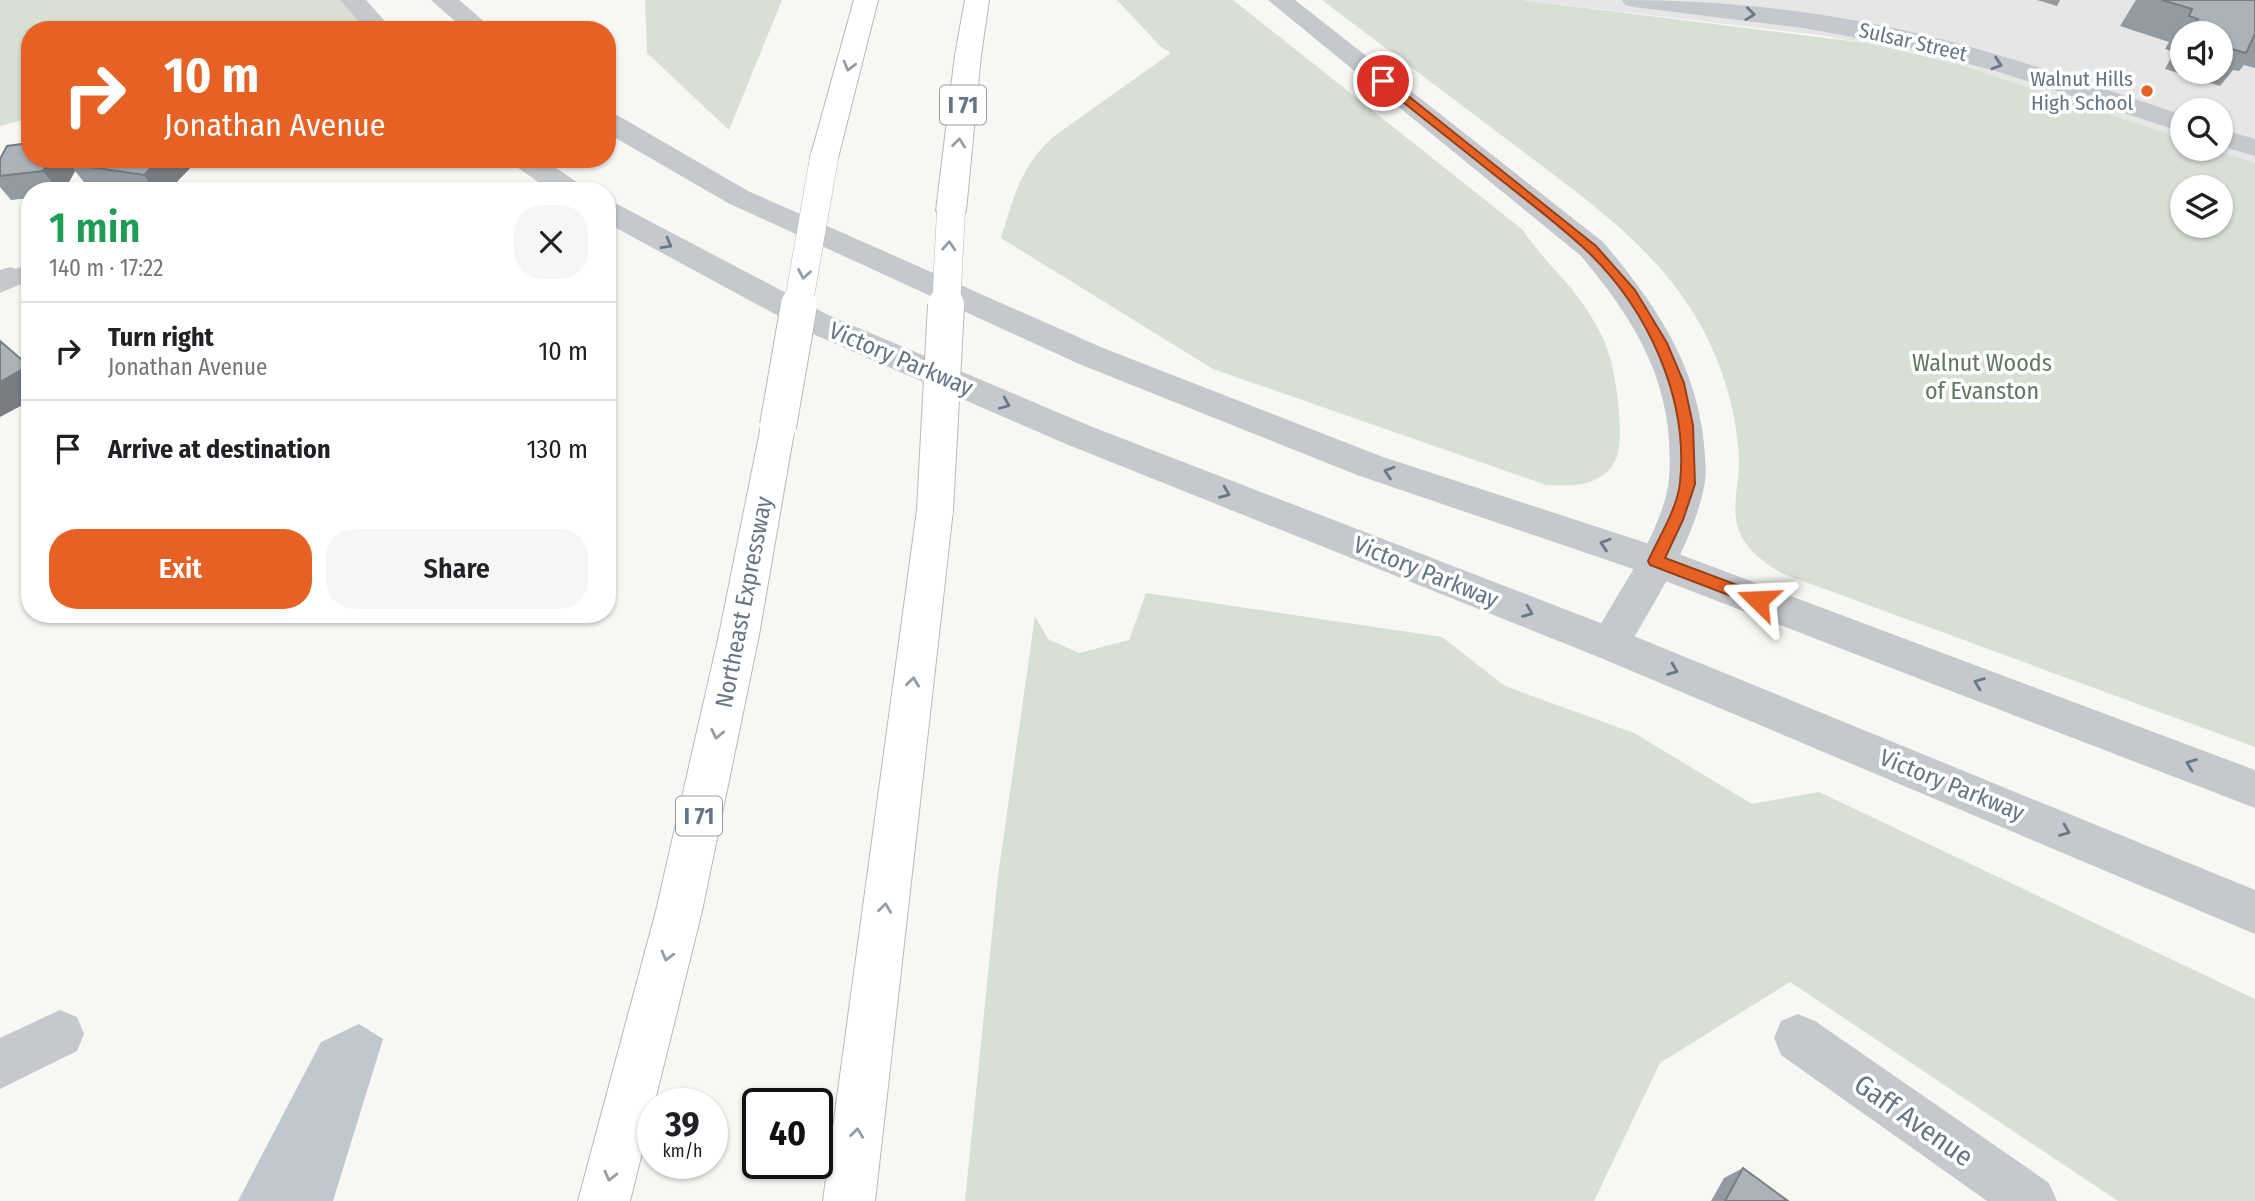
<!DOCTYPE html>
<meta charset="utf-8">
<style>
:root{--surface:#fff;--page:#f6f6f6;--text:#202124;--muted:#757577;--line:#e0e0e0;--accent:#e86124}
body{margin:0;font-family:"Fira Sans Condensed",sans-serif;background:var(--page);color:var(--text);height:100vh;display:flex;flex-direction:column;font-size:26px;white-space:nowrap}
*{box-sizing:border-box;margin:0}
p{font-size:23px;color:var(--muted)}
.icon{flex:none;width:38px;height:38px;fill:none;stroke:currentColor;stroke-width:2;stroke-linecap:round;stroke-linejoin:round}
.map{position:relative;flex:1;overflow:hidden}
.sheet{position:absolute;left:21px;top:182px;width:595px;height:441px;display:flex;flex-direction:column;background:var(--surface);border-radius:28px;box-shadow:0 2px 5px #0004}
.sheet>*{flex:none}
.hud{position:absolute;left:21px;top:21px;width:595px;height:147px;border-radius:28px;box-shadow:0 2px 5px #0004;background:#e86124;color:#fff;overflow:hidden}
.tools{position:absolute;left:2170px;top:21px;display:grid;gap:14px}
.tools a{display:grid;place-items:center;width:63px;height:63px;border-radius:50%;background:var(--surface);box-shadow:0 2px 5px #0004;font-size:35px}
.speed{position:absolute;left:637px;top:1088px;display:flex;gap:14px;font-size:35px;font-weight:700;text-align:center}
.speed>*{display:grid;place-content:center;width:91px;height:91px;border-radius:50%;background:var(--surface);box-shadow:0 2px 5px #0004;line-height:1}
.speed small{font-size:18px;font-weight:400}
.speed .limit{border:4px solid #111;border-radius:10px;background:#fff;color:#111}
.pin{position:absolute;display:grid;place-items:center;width:60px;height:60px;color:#fff;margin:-30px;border:4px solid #fff;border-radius:50%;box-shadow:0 2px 7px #0007}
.me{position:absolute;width:77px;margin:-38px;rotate:291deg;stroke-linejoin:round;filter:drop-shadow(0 0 5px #0008)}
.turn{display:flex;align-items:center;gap:24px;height:147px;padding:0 28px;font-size:32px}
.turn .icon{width:91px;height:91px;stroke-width:2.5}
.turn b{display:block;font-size:49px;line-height:60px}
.round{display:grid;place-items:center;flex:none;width:74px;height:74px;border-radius:28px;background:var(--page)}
.overview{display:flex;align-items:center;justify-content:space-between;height:119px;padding:0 28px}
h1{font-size:42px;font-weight:600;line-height:52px;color:#1e9e55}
.action{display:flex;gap:14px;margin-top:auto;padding:14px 28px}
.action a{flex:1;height:80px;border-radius:28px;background:var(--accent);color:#fff;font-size:28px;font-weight:600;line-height:80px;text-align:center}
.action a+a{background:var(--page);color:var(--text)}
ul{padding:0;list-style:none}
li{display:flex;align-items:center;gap:21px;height:98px;padding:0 28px;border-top:2px solid var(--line)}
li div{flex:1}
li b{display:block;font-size:26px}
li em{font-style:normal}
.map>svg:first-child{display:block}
.built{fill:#e5e6e5;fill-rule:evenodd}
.green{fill:#d8dfd5;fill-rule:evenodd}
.water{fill:#bfc8ce}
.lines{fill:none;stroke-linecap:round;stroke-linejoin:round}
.motorway-casing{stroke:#b7bbbe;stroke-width:2}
.service{fill:#c5c8cc;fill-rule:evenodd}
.minor{fill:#c5c8cc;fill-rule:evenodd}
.tertiary{fill:#c5c8cc;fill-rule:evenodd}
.motorway{fill:#fff;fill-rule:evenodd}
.motorway-bridge-far1-casing{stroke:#b7bbbe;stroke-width:29;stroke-linecap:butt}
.motorway-bridge-casing{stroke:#b7bbbe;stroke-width:38;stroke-linecap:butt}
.motorway-bridge-far1{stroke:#fff;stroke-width:28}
.motorway-bridge{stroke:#fff;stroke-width:36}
.wall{fill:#939aa0;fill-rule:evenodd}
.shaded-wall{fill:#787d82}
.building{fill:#abb3ba;stroke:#787d82;stroke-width:2}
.oneway{stroke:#6a798a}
.oneway2{stroke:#939eaa}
.route{fill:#e86124;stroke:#973f17;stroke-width:2}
.poi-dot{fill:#e86124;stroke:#fff;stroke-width:2.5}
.labels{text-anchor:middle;stroke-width:7;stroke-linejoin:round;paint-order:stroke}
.far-street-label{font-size:21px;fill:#657586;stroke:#fff}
.far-poi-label{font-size:21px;fill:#657586;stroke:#fff;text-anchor:end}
.shield{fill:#fff;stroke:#939eaa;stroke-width:2}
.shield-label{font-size:23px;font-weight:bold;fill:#657586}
.street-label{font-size:24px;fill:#657586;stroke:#fff}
.park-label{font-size:24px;fill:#637861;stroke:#fff}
.near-street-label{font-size:28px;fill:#657586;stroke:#fff}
</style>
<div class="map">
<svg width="2255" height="1201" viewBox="0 0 2255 1201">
<rect width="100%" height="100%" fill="#f7f7f4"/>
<!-- built -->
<path class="built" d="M 1523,0 L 2255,0 L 2255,163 L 2213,149 L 2221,149 L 2221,110 L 2182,110 L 2182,138 L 1957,64 L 1902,49 L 1819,35 ZM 2182,33 L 2221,33 L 2221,72 L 2182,72 Z"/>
<!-- green -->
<path class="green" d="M 0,0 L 352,0 L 380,30 L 30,30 L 30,118 L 0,126 Z
M 645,0 L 782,0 L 729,130 L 647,53 Z
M 1117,0 L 1233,0 L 1523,230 C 1541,259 1568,280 1587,310 C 1596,324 1606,341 1610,358 C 1617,381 1623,432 1618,453 C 1616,462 1610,470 1603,475 C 1586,488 1565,485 1546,485 L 1213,369 L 1001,238 C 1014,197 1020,167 1053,137 L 1171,53 L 1160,46 Z
M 1322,0 L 1523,0 L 1874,44 L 1957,64 L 2182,138 L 2182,149 L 2213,149 L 2255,163 L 2255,747 L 1781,573 C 1762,561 1745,549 1738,528 C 1731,507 1740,481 1739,459 C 1736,407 1721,358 1694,314 C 1650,242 1582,197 1517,147 C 1452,98 1387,49 1322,0 ZM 2221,187 L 2221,226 L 2182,226 L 2182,187 Z
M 1146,593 L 1442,637 L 1505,686 L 1634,733 L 1752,804 L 1819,792 L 2255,999 L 2255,1201 L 2118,1201 L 1790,982 L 1660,1063 L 1594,1201 L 965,1201 L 998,876 L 1035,616 L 1048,639 L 1079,653 L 1129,640 Z"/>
<!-- water -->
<path class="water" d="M 359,1024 L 383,1039 L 333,1201 L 238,1201 L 321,1042 Z"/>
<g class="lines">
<!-- motorway casing -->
<g class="motorway-casing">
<path id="motorway" d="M 854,0 L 878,0 L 838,158 L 834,164 L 824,167 L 814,164 L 810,158 Z
M 965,0 L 989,0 L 981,55 L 966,211 L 961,218 L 951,220 L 941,218 L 936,211 L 955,55 Z
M 778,413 L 790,417 L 795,426 L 759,635 L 702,911 L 630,1201 L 578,1201 L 656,911 L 719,635 L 761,426 L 766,417 Z
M 935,496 L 948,500 L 953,510 L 875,1201 L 823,1201 L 917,510 L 922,500 Z"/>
</g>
<!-- service -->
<path class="service" d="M 30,264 L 30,277 L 10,283 L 1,277 L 3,273 Z"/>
<!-- minor -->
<path class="minor" d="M 1268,0 L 1295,0 L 1603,242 C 1654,302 1696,363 1704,444 C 1705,458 1707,473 1704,487 C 1692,547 1653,602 1624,656 L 1610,660 L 1596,656 L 1590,644 C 1614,597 1648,554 1664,503 C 1671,481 1670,462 1669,440 C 1664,366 1627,311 1581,256 Z
M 1622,0 C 1732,0 1842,13 1948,41 C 2028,62 2105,89 2182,115 L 2182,132 L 1999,72 L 1903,46 L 1803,28 L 1634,7 L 1625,5 Z
M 2221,129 L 2255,139 L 2255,156 L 2221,146 Z
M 10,267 L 21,270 L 26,277 L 21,284 L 0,293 L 0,270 Z
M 60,1010 L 77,1017 L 84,1034 L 77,1051 L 0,1089 L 0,1038 Z
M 1798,1014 L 1815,1021 L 2049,1183 L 2057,1201 L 1987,1201 L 1781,1055 L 1774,1038 L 1781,1021 Z"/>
<!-- tertiary -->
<path class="tertiary" d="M 340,0 L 366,0 L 393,30 L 366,30 Z
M 431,0 L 459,0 L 494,30 L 465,30 Z
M 607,113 L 617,115 L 748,191 L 1103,348 L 1383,457 L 1668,550 L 2255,770 L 2255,808 L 1642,572 L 1357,475 L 1079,364 L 728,203 L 607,133 Z
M 510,159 L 543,159 L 581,185 L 585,191 L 551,191 L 514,165 Z
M 607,202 L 617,204 L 828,315 L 1090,426 L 1624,632 L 2255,890 L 2255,934 L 1596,656 L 1066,444 L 806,331 L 607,223 Z"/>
<!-- motorway -->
<use href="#motorway" class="motorway"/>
<!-- motorway-bridge-far1 casing -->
<g class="motorway-bridge-far1-casing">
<path id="motorway-bridge-far1" d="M 798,307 L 824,158
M 946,307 L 951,211"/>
</g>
<!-- motorway-bridge casing -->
<g class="motorway-bridge-casing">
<path id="motorway-bridge" d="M 778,426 L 799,305
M 935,510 L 946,305"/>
</g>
<!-- motorway-bridge-far1 -->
<use href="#motorway-bridge-far1" class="motorway-bridge-far1"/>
<!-- motorway-bridge -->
<use href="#motorway-bridge" class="motorway-bridge"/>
</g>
<!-- wall -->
<path class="wall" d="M 2037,0 L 2060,0 L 2057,6 Z
M 2136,0 L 2255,0 L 2255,68 L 2244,65 L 2239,71 L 2233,70 L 2220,86 L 2165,69 L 2174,52 L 2165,49 L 2169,42 L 2120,26 ZM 2182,33 L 2221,33 L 2221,72 L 2182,72 Z
M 0,159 L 30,159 L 195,163 L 168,191 L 112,191 L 88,187 L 75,171 L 64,191 L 30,191 L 30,198 L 11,200 L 0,187 Z
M 1743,1168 L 1788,1201 L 1711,1201 L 1724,1178 Z"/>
<!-- shaded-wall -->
<path class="shaded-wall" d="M 50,159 L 76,159 L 70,164 L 75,171 L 64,191 L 59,191 L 43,171 Z
M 160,159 L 192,159 L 195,163 L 168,191 L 155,191 L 144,175 Z
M 30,366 L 30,401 L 0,417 L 0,382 Z"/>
<!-- building -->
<path class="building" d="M 2162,0 L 2255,0 L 2255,36 L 2254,36 L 2246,53 L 2221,46 L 2221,33 L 2190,33 L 2198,19 L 2189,16 L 2192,9 Z
M 30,143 L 30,159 L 50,159 L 43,171 L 0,176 L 0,159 L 7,146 Z
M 75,159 L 160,159 L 144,175 L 70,164 Z
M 0,341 L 29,366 L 0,382 Z
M 1743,1168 L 1788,1201 L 1725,1201 Z"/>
<!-- one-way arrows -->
<defs><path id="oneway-chevron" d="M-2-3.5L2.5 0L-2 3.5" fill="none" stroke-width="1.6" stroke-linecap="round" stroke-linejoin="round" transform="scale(1.75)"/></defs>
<g class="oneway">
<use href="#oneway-chevron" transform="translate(1750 14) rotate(7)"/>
<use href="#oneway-chevron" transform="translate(1997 64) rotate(18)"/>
<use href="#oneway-chevron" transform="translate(667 244) rotate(29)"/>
<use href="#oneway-chevron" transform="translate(1005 404) rotate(23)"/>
<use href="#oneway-chevron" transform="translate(1389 472) rotate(-162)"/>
<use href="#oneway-chevron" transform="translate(1225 493) rotate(22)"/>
<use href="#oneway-chevron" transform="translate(1605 544) rotate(-162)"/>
<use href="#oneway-chevron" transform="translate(1528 612) rotate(22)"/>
<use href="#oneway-chevron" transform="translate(1673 670) rotate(22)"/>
<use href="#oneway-chevron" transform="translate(1979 683) rotate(-159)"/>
<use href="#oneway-chevron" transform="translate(2191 764) rotate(-159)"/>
<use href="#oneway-chevron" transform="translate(2065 831) rotate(22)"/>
</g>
<g class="oneway2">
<use href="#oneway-chevron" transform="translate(849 66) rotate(105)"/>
<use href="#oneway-chevron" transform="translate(959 143) rotate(-84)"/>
<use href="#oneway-chevron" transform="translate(949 246) rotate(-87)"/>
<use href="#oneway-chevron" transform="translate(804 274) rotate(100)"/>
<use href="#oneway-chevron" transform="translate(913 682) rotate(-83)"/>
<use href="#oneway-chevron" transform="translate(717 734) rotate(102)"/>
<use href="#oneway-chevron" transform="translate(885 908) rotate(-83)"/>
<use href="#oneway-chevron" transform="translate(667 956) rotate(105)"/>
<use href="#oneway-chevron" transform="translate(857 1133) rotate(-83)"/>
<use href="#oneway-chevron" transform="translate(610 1176) rotate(104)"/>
</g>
<!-- route -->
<path class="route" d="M 1379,79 L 1387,79 L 1596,246 L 1635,290 L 1667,343 L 1684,383 L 1693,425 L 1695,484 L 1683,520 L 1665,558 L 1764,595 L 1766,600 L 1764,604 L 1752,604 L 1650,565 L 1648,561 C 1659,537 1677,509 1680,483 C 1689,397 1647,308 1586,250 C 1557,223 1526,200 1496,176 C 1457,145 1418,114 1379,83 Z"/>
<!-- markers -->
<circle class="poi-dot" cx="2147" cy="91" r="7"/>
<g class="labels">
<!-- far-street labels -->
<g class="far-street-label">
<text transform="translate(1913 42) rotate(13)" y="7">Sulsar Street</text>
</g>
<!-- far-poi labels -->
<g class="far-poi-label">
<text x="2133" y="86">Walnut Hills<tspan x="2133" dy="24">High School</tspan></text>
</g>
<!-- shield labels -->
<g class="shield">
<rect x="940" y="85.5" width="46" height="39" rx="5"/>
<rect x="676" y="796.5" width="46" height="39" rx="5"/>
</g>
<g class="shield-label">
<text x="963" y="113">I 71</text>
<text x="699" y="824">I 71</text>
</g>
<!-- street labels -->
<g class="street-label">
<text transform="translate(901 359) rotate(23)" y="8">Victory Parkway</text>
<text transform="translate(1426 572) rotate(22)" y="8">Victory Parkway</text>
<text transform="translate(744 602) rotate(-79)" y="8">Northeast Expressway</text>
<text transform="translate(1952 785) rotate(22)" y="8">Victory Parkway</text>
</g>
<!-- park labels -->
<g class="park-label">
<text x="1982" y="371">Walnut Woods<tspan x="1982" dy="28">of Evanston</tspan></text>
</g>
<!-- near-street labels -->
<g class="near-street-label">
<text transform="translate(1914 1120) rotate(35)" y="10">Gaff Avenue</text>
</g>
</g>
</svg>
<div class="tools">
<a><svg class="icon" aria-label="sound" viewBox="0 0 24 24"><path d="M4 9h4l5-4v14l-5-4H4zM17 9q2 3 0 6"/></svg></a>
<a><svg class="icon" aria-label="search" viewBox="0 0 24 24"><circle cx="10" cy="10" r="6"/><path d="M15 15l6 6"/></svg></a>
<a><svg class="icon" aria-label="layers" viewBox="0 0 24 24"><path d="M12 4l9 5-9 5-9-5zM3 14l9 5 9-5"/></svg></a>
</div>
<div class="speed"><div>39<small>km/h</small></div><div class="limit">40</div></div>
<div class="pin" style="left:1383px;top:81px;background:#d93025"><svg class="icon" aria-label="arrive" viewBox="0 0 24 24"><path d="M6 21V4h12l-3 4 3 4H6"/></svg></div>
<svg class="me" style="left:1758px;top:600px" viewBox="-20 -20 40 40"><path d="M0-17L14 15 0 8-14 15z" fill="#e86124" stroke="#fff" stroke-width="4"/></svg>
<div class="hud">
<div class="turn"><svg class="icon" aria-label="right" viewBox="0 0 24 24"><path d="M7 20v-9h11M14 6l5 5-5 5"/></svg><div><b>10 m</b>Jonathan Avenue</div></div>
</div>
<section class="sheet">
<div class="overview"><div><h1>1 min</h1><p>140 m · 17:22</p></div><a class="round"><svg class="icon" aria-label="close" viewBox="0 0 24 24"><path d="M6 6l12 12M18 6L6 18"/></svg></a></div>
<ul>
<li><svg class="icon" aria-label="right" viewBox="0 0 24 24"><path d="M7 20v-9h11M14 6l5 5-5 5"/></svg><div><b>Turn right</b><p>Jonathan Avenue</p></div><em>10 m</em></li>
<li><svg class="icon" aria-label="arrive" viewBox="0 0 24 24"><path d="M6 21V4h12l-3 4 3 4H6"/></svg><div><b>Arrive at destination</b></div><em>130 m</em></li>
</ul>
<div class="action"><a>Exit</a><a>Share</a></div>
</section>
</div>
